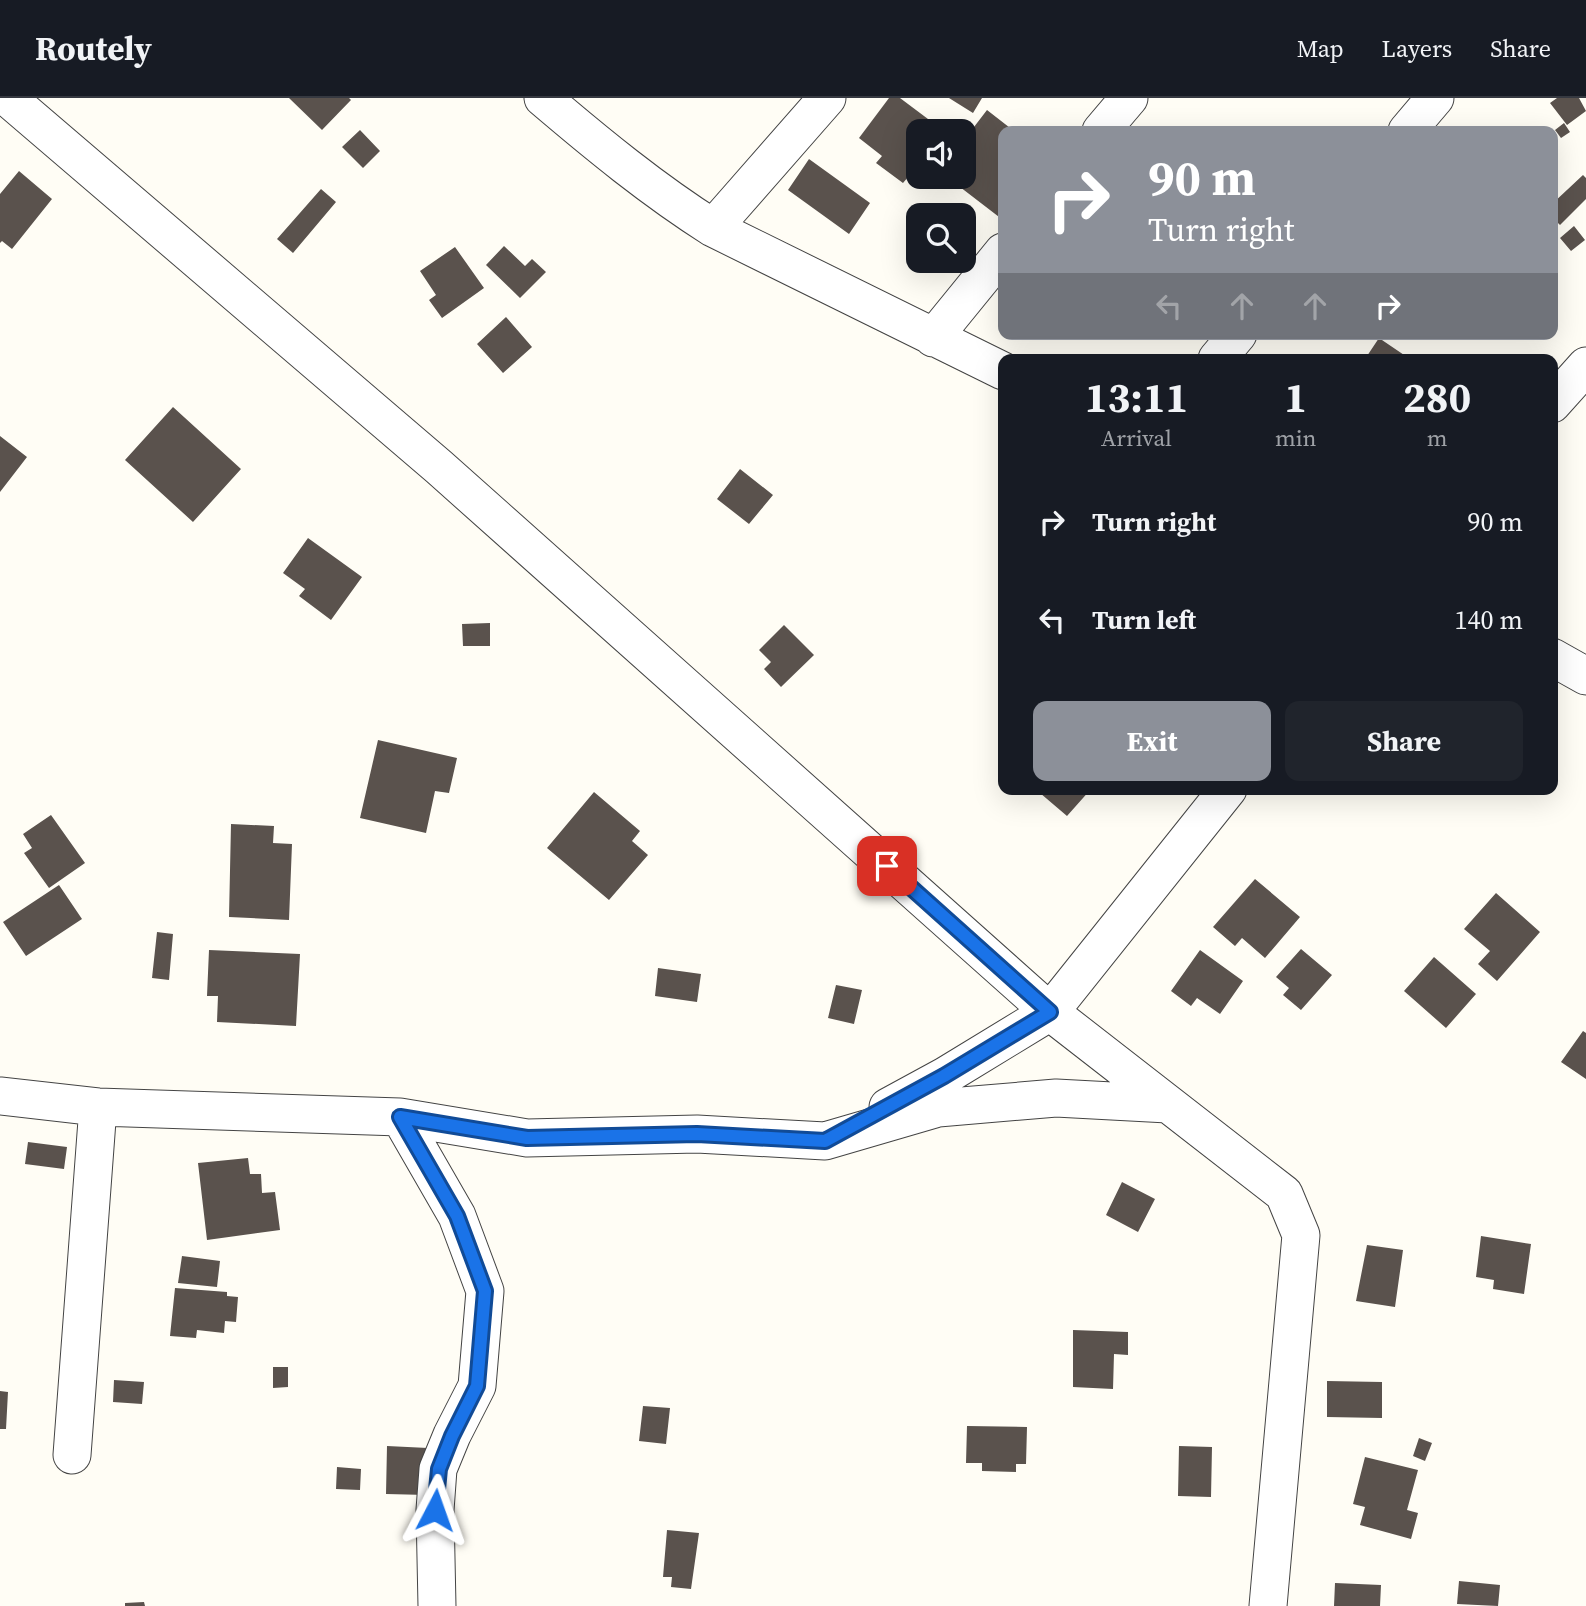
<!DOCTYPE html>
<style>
:root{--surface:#171b24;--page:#20242c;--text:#f1f3f6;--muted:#9ea1a6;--line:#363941;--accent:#8c9099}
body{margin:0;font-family:"Source Serif 4",serif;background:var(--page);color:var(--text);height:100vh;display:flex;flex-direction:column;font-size:26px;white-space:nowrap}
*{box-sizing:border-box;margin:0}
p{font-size:23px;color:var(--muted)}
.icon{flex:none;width:38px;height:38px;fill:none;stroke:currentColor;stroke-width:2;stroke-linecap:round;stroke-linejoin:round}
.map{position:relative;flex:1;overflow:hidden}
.details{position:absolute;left:998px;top:256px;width:560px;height:441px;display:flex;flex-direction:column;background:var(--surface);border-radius:14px;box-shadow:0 7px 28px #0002}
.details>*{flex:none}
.banner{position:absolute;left:998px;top:28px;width:560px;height:214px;border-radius:14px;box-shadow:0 7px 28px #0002;background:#8c9099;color:#fff;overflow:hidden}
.tools{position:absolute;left:906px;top:21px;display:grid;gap:14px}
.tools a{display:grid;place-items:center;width:70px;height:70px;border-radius:14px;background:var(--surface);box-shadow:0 7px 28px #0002;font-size:35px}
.pin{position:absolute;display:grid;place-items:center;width:60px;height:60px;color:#fff;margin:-30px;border-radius:14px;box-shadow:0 4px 10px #0006}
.me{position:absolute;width:77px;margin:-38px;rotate:4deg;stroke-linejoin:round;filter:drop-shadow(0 0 5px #0008)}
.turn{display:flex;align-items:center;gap:24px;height:147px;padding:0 35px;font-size:32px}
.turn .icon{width:91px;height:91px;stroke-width:2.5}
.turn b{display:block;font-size:49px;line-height:60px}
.lanes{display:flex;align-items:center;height:66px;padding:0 35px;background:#0003;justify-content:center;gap:35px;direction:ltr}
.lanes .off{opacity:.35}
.eta{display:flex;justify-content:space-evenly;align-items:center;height:119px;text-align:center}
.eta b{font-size:42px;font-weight:700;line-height:49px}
.action{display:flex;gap:14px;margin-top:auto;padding:14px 35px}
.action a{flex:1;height:80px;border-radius:14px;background:var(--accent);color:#fff;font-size:28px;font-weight:700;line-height:80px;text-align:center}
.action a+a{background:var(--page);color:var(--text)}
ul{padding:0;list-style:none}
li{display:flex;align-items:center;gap:21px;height:98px;padding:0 35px}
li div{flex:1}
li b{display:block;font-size:26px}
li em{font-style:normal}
header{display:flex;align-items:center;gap:42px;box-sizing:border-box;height:98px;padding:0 35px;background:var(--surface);border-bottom:2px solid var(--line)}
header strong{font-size:33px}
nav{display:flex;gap:38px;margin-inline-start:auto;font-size:24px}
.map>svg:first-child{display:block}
.building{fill:#5a524d}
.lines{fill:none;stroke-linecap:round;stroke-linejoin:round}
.street-casing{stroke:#444;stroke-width:39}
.street{stroke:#fff;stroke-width:37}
.route-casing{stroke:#114b97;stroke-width:18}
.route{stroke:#1a73e8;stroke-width:12}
</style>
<header>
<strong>Routely</strong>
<nav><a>Map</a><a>Layers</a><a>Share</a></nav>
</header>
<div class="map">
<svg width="1586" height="1508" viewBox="0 0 1586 1508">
<rect width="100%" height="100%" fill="#fffdf5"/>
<!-- building -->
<path class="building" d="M 289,0 L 349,0 L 351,2 L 322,32 Z
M 889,0 L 900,0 L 944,33 L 919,33 L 919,73 L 912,82 L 908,79 L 903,85 L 876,65 L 882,58 L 859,40 Z
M 949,0 L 982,0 L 973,15 Z
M 1557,0 L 1579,0 L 1586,13 L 1567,27 L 1550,5 Z
M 987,12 L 1014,33 L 1003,33 L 1003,122 L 947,79 L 964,79 L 964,42 Z
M 1564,25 L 1570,34 L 1561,40 L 1555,32 Z
M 360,32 L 380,53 L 363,70 L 342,49 Z
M 809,61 L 870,105 L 849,136 L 788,92 Z
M 19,73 L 52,101 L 12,151 L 2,143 L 0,145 L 0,96 Z
M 1583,77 L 1586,80 L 1586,101 L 1560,127 L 1552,119 L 1552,106 Z
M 321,91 L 336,104 L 293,155 L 277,141 Z
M 1574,128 L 1585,142 L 1571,153 L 1560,140 Z
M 504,148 L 525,168 L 532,161 L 546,174 L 520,200 L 486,167 Z
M 455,149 L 484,190 L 442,220 L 429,202 L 436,197 L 420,173 Z
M 506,219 L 532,249 L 503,275 L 477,246 Z
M 1379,240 L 1410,261 L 1365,261 Z
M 173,309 L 241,371 L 193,424 L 125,362 Z
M 0,338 L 27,359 L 0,394 Z
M 740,371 L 773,397 L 749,426 L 717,401 Z
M 308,440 L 362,479 L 331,522 L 299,498 L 305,491 L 283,475 Z
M 490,525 L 490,548 L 463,548 L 462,526 Z
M 784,527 L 814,557 L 781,589 L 764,571 L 771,564 L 759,552 Z
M 378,642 L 457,660 L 449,695 L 435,693 L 426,735 L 360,720 Z
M 1043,691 L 1091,691 L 1067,718 L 1040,695 Z
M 594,694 L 640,733 L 632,743 L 648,757 L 609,802 L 547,750 Z
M 51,717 L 85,765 L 49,790 L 24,755 L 32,750 L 23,736 Z
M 231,726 L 274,728 L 273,745 L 292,746 L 289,822 L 229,819 Z
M 1255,781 L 1300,819 L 1265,860 L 1242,840 L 1235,848 L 1213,829 Z
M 59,787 L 82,821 L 26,858 L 3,824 Z
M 1496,795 L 1540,834 L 1497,883 L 1478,866 L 1490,853 L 1464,831 Z
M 157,834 L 173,836 L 169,882 L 152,880 Z
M 1301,851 L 1332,877 L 1301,912 L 1283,897 L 1289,890 L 1276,879 Z
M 209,852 L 300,856 L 296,928 L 217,924 L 218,898 L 207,898 Z
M 1200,852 L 1243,883 L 1220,916 L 1197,900 L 1191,908 L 1171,893 Z
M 1434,859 L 1476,896 L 1446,930 L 1404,893 Z
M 658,870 L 701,876 L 697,904 L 655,898 Z
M 836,887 L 862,892 L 854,926 L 828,920 Z
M 1583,933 L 1586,935 L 1586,981 L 1561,964 Z
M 28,1044 L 67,1049 L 64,1071 L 25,1066 Z
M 248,1060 L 250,1076 L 261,1076 L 262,1095 L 275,1094 L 280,1132 L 207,1142 L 198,1065 Z
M 1122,1084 L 1155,1101 L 1138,1134 L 1106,1117 Z
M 1481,1138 L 1531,1146 L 1524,1196 L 1493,1191 L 1494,1182 L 1476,1179 Z
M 1367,1147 L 1403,1152 L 1395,1209 L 1356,1203 Z
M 182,1158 L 220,1163 L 217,1189 L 178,1185 Z
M 175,1190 L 227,1194 L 227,1198 L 238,1199 L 236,1224 L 225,1223 L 224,1235 L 197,1232 L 196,1240 L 170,1238 Z
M 1073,1232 L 1128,1234 L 1128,1257 L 1114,1256 L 1113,1291 L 1073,1289 Z
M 273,1269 L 288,1269 L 288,1289 L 273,1290 Z
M 114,1282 L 144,1284 L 142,1306 L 113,1304 Z
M 1327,1283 L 1382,1284 L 1382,1320 L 1327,1319 Z
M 0,1293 L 8,1294 L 6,1331 L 0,1331 Z
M 643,1308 L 670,1310 L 666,1346 L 639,1343 Z
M 967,1328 L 1027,1329 L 1026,1366 L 1016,1366 L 1016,1374 L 982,1373 L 982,1365 L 966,1365 Z
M 1419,1340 L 1432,1345 L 1425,1363 L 1413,1358 Z
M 387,1348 L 428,1350 L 427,1397 L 386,1396 Z
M 1179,1348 L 1212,1349 L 1211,1399 L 1178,1398 Z
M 1365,1359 L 1418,1372 L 1407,1412 L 1418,1415 L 1411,1441 L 1360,1427 L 1365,1409 L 1353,1406 Z
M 337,1369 L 361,1371 L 360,1392 L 336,1391 Z
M 667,1432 L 699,1435 L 691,1491 L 671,1489 L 672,1479 L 663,1479 Z
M 1459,1483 L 1500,1487 L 1498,1508 L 1457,1506 Z
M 1335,1485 L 1381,1487 L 1380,1508 L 1334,1508 Z
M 144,1504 L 145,1508 L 125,1508 L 125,1505 Z"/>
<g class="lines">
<!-- street casing -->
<g class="street-casing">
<path id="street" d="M 8,0 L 439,369 L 1050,914 L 1284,1096 L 1301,1137 L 1268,1508
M 543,0 C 597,46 653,92 713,130 L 1003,273
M 1101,33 L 1129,0
M 1407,33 L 1435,0
M 713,130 L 827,0
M 933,240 L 1003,154
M 1217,261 L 1238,236
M 1552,306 L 1586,268
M 1552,559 L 1586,578
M 0,998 L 98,1009 L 400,1019 L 527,1040 L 697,1036 L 825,1043 L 938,1010 L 1056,1000 L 1168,1006
M 888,1009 L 945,978 L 1050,914 L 1228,691
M 400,1019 L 457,1118 L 485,1193 L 477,1288 L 452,1337 L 438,1371 L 435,1412 L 437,1508
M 72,1357 L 98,1009"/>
</g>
<!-- street -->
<use href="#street" class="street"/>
</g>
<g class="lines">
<!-- route casing -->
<g class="route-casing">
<path id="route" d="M 435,1412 L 439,1371 L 452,1338 L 477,1288 L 485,1193 L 457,1118 L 400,1019 L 527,1040 L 697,1036 L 825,1043 L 944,978 L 1050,914 L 887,768"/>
</g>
<!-- route -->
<use href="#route" class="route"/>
</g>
</svg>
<div class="tools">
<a><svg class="icon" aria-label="sound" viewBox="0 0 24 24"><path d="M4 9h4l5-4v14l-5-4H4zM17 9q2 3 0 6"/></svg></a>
<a><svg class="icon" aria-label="search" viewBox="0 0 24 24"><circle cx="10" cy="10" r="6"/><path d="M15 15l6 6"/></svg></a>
</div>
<div class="pin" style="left:887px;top:768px;background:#d93025"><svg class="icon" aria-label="arrive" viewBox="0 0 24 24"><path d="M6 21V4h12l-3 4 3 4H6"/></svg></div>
<svg class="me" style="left:435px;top:1412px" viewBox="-20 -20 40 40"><path d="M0-17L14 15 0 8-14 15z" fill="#1a73e8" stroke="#fff" stroke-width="4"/></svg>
<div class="banner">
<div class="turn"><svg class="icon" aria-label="right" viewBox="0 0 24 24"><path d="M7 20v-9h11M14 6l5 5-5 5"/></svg><div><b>90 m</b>Turn right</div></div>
<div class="lanes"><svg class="icon off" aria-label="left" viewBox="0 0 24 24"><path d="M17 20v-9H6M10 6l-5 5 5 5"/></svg><svg class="icon off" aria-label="ahead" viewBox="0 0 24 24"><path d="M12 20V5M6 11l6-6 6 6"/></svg><svg class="icon off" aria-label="ahead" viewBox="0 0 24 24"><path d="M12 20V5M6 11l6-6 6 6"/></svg><svg class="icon" aria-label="right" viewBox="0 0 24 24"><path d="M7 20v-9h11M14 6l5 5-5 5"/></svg></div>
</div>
<section class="details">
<div class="eta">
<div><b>13:11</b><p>Arrival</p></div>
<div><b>1</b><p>min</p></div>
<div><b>280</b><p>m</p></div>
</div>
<ul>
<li><svg class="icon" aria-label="right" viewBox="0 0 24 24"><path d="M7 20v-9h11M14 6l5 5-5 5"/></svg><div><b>Turn right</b></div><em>90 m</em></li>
<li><svg class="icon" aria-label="left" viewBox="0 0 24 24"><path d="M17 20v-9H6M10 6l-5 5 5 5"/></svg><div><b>Turn left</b></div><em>140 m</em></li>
</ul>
<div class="action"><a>Exit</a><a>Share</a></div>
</section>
</div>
